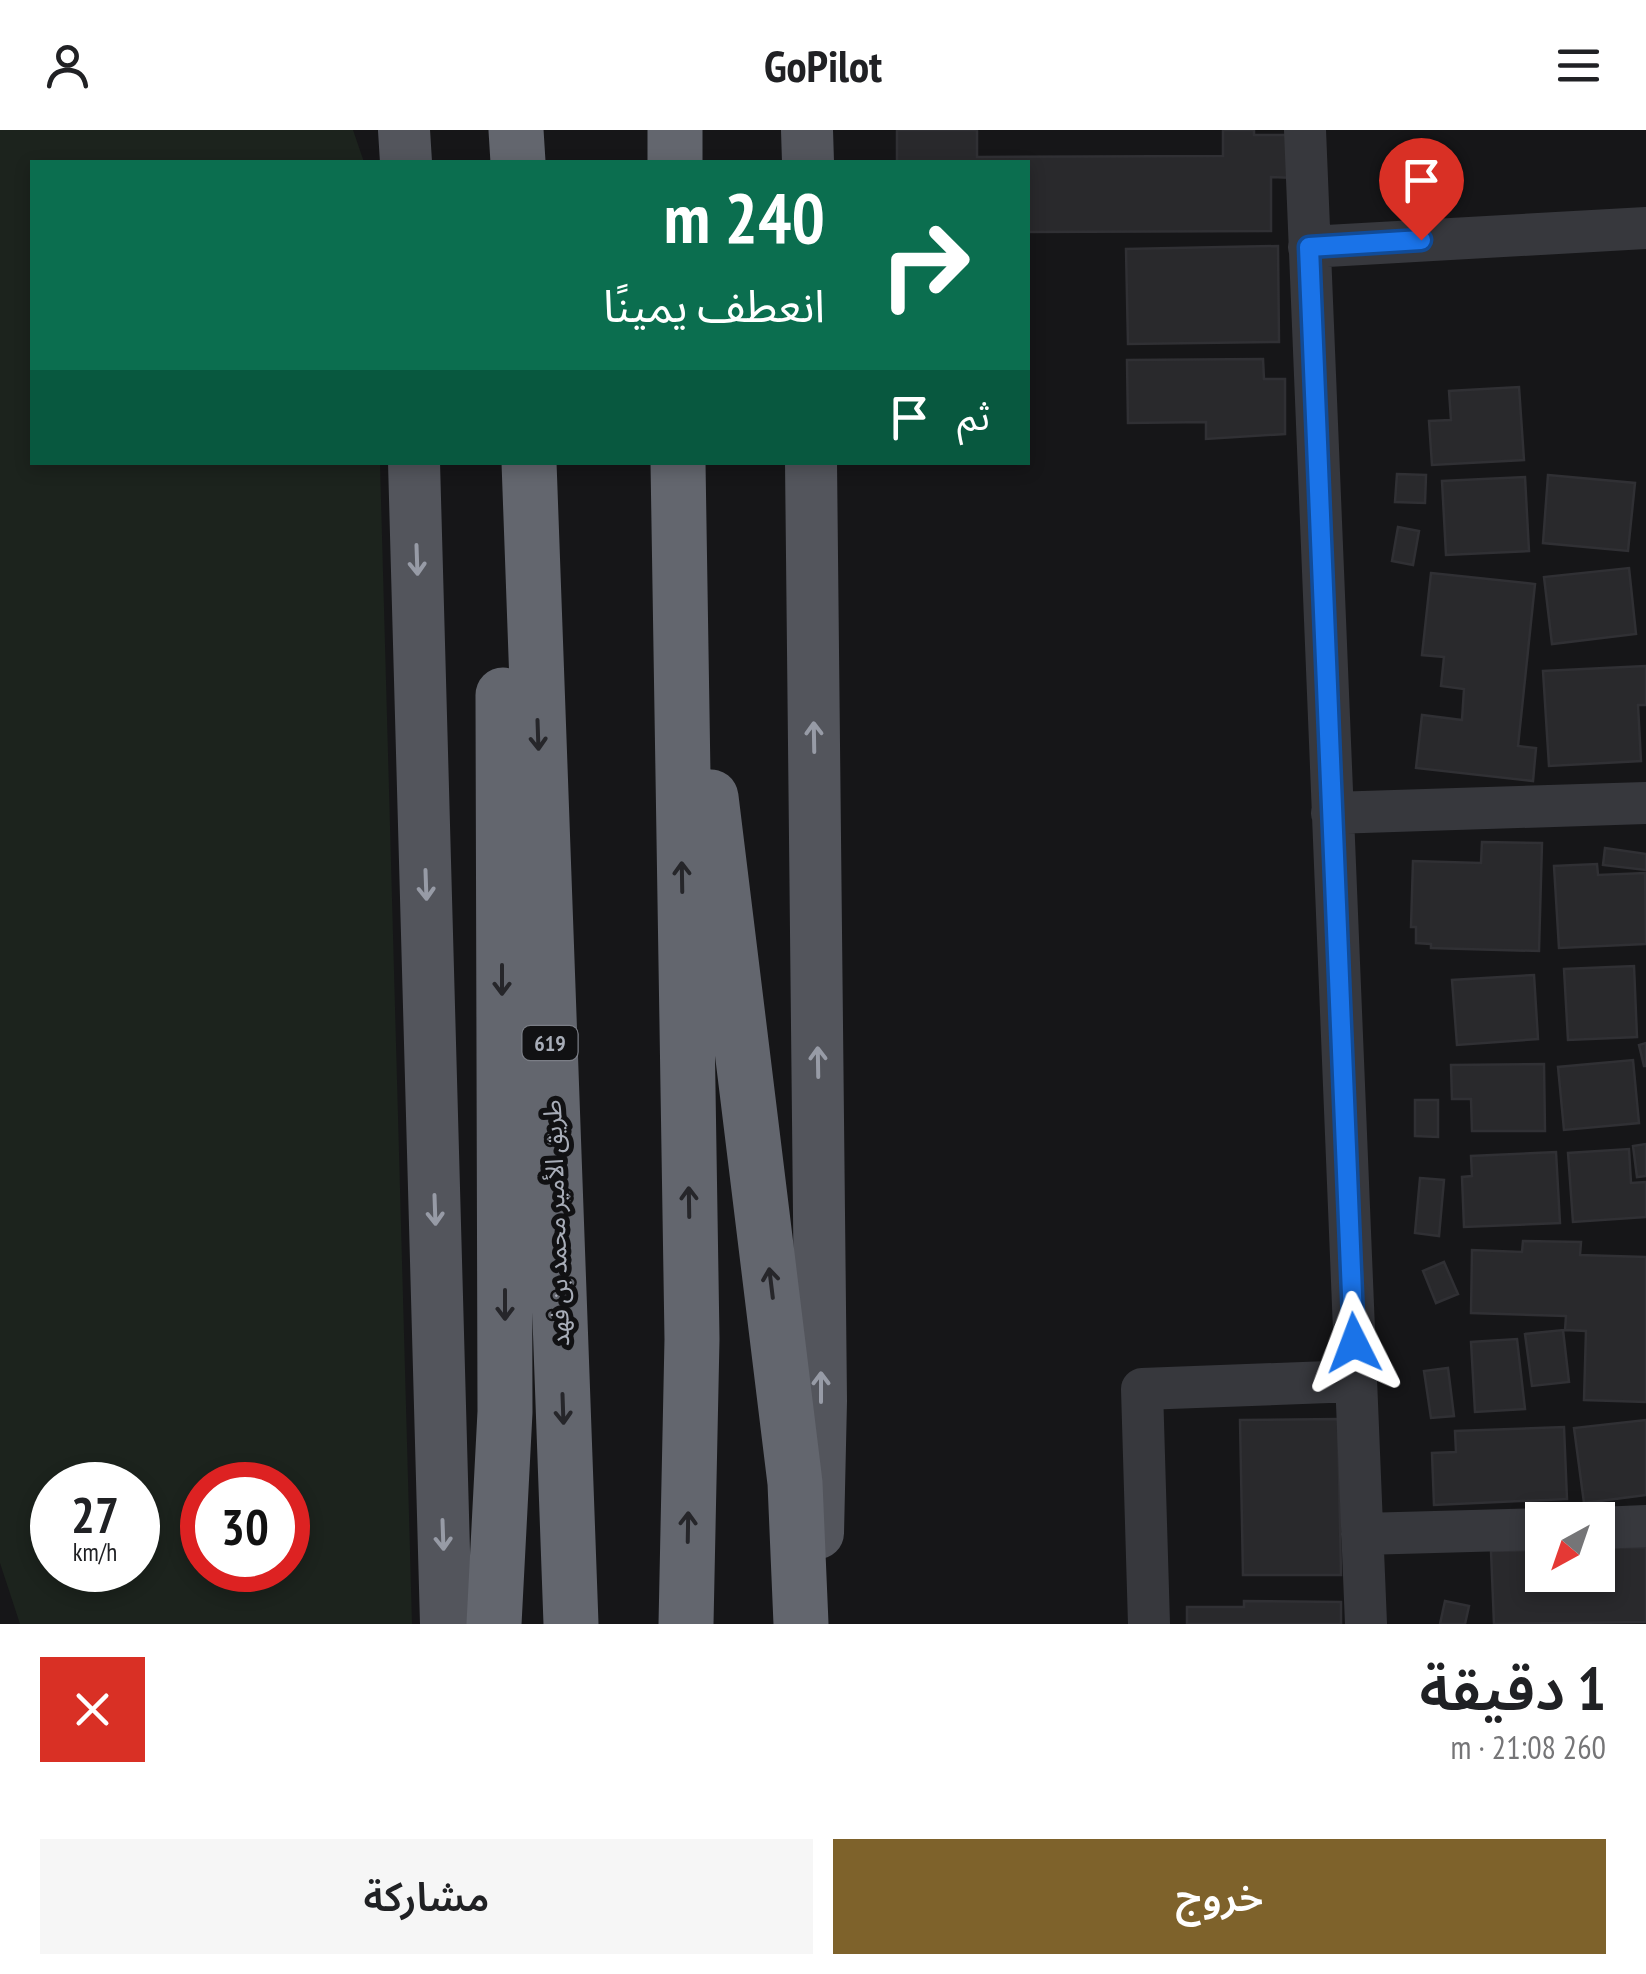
<!DOCTYPE html>
<html lang="ar">
<meta charset="utf-8">
<style>
:root{--surface:#fff;--page:#f6f6f6;--text:#202124;--muted:#757577;--accent:#7e622b}
body{margin:0;font-family:"PT Sans Narrow","Noto Sans Arabic",sans-serif;background:var(--page);color:var(--text);direction:rtl;height:100vh;display:flex;flex-direction:column;font-size:38px;white-space:nowrap}
*{box-sizing:border-box;margin:0}
p{font-size:32px;color:var(--muted)}
.icon{flex:none;width:55px;height:55px;fill:none;stroke:currentColor;stroke-width:2;stroke-linecap:round;stroke-linejoin:round}
.map{position:relative;height:1494px;overflow:hidden;direction:ltr}
.details{display:flex;flex-direction:column;background:var(--surface);flex:1}
.details>*{flex:none}
.hud{position:absolute;left:30px;top:30px;width:1000px;height:305px;border-radius:0px;box-shadow:0 5px 15px #0003;direction:rtl;background:#0b6e4f;color:#fff;overflow:hidden}
.needle{width:65px;rotate:220deg}
.fabs{position:absolute;left:1525px;top:1372px;display:grid;gap:20px}
.fabs a{display:grid;place-items:center;width:90px;height:90px;border-radius:0px;background:var(--surface);box-shadow:0 5px 15px #0003;font-size:50px}
.speed{position:absolute;left:30px;top:1332px;display:flex;gap:20px;font-size:50px;font-weight:700;text-align:center}
.speed>*{display:grid;place-content:center;width:130px;height:130px;border-radius:50%;background:var(--surface);box-shadow:0 5px 15px #0003;line-height:1}
.speed small{font-size:25px;font-weight:400}
.speed .limit{border:15px solid #d22;background:#fff;color:#111}
.pin{position:absolute;display:grid;place-items:center;width:85px;height:85px;color:#fff;margin:-102px -42px;border-radius:50% 50% 50% 0;rotate:-45deg;box-shadow:0 0 10px #0007}
.pin .icon{rotate:45deg}
.me{position:absolute;width:110px;margin:-55px;rotate:357deg;stroke-linejoin:round;filter:drop-shadow(0 0 8px #0008)}
.turn{display:flex;align-items:center;gap:35px;height:210px;padding:0 40px;font-size:45px}
.turn .icon{width:130px;height:130px;stroke-width:2.5}
.turn b{display:block;font-size:70px;line-height:85px}
.then{display:flex;align-items:center;height:95px;padding:0 40px;background:#0003;gap:20px;font-size:38px}
.round{display:grid;place-items:center;flex:none;width:105px;height:105px;border-radius:0px;background:var(--page)}
.overview{display:flex;align-items:center;justify-content:space-between;height:170px;padding:0 40px}
h1{font-size:60px;font-weight:600;line-height:75px}
.button{display:flex;gap:20px;margin-top:auto;padding:20px 40px}
.button a{flex:1;height:115px;border-radius:0px;background:var(--accent);color:#fff;font-size:40px;font-weight:600;line-height:115px;text-align:center}
.button a+a{background:var(--page);color:var(--text)}
header{display:flex;justify-content:space-between;align-items:center;height:130px;padding:0 40px;background:var(--surface);font-size:45px;font-weight:600}
.map>svg:first-child{display:block}
.green{fill:#1c231d;fill-rule:evenodd}
.building{fill:#29292c;stroke:#303034;stroke-width:2.5}
.lines{fill:none;stroke-linecap:round;stroke-linejoin:round}
.minor{stroke:#37383d;stroke-width:42}
.major{stroke:#53555c;stroke-width:52}
.highway{stroke:#63666e;stroke-width:55}
.oneway{stroke:#979ba6}
.oneway2{stroke:#26262a}
.route-casing{stroke:#114b97;stroke-width:25}
.route{stroke:#1a73e8;stroke-width:18}
.labels{text-anchor:middle;stroke-width:10;stroke-linejoin:round;paint-order:stroke}
.shield{fill:#111113;stroke:#7b7e86;stroke-width:2.5}
.shield-label{font-size:22px;font-weight:bold;fill:#a8adb8}
.street-label{font-size:25px;fill:#a8adb8;stroke:#111113}
</style>
<header><svg class="icon" aria-label="menu" viewBox="0 0 24 24"><path d="M4 6h16M4 12h16M4 18h16"/></svg>GoPilot<svg class="icon" aria-label="person" viewBox="0 0 24 24"><circle cx="12" cy="8" r="4"/><path d="M4 21q1-7 8-7t8 7"/></svg></header>
<div class="map">
<svg width="1646" height="1494" viewBox="0 0 1646 1494">
<rect width="100%" height="100%" fill="#161618"/>
<!-- green -->
<path class="green" d="M 0,0 L 353,0 L 364,32 L 32,32 L 32,332 L 380,333 L 412,1494 L 20,1494 L 0,1433 ZM 52,1355 L 138,1355 L 138,1440 L 52,1440 ZM 202,1355 L 288,1355 L 288,1440 L 202,1440 Z"/>
<!-- building -->
<path class="building" d="M 897,0 L 977,0 L 977,27 L 1223,26 L 1223,0 L 1254,0 L 1254,5 L 1294,5 L 1295,48 L 1271,47 L 1271,101 L 1028,102 L 1028,32 L 897,32 Z
M 1278,116 L 1279,212 L 1128,214 L 1126,119 Z
M 1263,229 L 1264,249 L 1285,249 L 1285,304 L 1206,309 L 1206,292 L 1128,293 L 1127,230 Z
M 1519,257 L 1524,330 L 1432,335 L 1429,291 L 1451,290 L 1449,261 Z
M 1397,344 L 1426,345 L 1425,373 L 1395,372 Z
M 1548,345 L 1635,353 L 1628,421 L 1543,413 Z
M 1525,347 L 1529,421 L 1446,425 L 1442,351 Z
M 1398,397 L 1419,401 L 1413,435 L 1392,431 Z
M 1629,438 L 1636,504 L 1552,514 L 1544,447 Z
M 1431,443 L 1535,454 L 1518,616 L 1536,618 L 1533,651 L 1416,638 L 1422,585 L 1462,590 L 1464,559 L 1441,556 L 1444,527 L 1422,525 Z
M 1646,536 L 1646,575 L 1638,575 L 1641,631 L 1549,636 L 1543,541 Z
M 1482,712 L 1542,713 L 1539,821 L 1431,818 L 1431,814 L 1416,813 L 1416,797 L 1411,797 L 1413,731 L 1481,733 Z
M 1605,718 L 1646,724 L 1646,740 L 1603,735 Z
M 1597,734 L 1598,745 L 1645,743 L 1646,814 L 1559,818 L 1554,736 Z
M 1634,836 L 1637,907 L 1568,910 L 1564,839 Z
M 1534,845 L 1538,909 L 1457,915 L 1452,850 Z
M 1646,913 L 1646,936 L 1644,936 L 1639,915 Z
M 1633,930 L 1639,993 L 1564,1000 L 1558,937 Z
M 1544,934 L 1545,1001 L 1472,1001 L 1471,969 L 1452,969 L 1451,935 Z
M 1415,970 L 1438,970 L 1438,1007 L 1415,1006 Z
M 1646,1014 L 1646,1046 L 1637,1047 L 1633,1016 Z
M 1629,1019 L 1631,1053 L 1646,1052 L 1646,1087 L 1573,1092 L 1568,1023 Z
M 1556,1022 L 1560,1093 L 1464,1097 L 1462,1047 L 1472,1046 L 1471,1026 Z
M 1420,1048 L 1444,1050 L 1439,1106 L 1415,1103 Z
M 1523,1111 L 1581,1112 L 1580,1125 L 1646,1127 L 1646,1272 L 1584,1270 L 1586,1201 L 1565,1200 L 1566,1186 L 1471,1183 L 1472,1120 L 1522,1122 Z
M 1444,1132 L 1458,1164 L 1436,1173 L 1423,1141 Z
M 1563,1200 L 1569,1252 L 1532,1256 L 1525,1204 Z
M 1517,1209 L 1525,1279 L 1475,1282 L 1471,1212 Z
M 1448,1238 L 1454,1286 L 1431,1288 L 1424,1241 Z
M 1338,1289 L 1341,1445 L 1243,1445 L 1240,1290 Z
M 1646,1290 L 1646,1365 L 1584,1373 L 1574,1298 Z
M 1564,1297 L 1567,1369 L 1434,1375 L 1432,1323 L 1456,1322 L 1455,1301 Z
M 1646,1417 L 1646,1492 L 1494,1494 L 1491,1421 L 1542,1420 L 1542,1445 L 1598,1445 L 1598,1418 Z
M 1244,1471 L 1341,1472 L 1341,1494 L 1187,1494 L 1187,1477 L 1244,1477 Z
M 1445,1471 L 1469,1476 L 1465,1494 L 1440,1494 Z"/>
<g class="lines">
<!-- minor -->
<path class="minor" d="M 1305,0 L 1366,1494
M 1309,117 L 1646,98
M 1332,683 L 1646,673
M 1598,1398 L 1646,1396
M 1362,1404 L 1542,1399
M 1149,1494 L 1142,1259 L 1355,1251"/>
<!-- major -->
<path class="major" d="M 404,0 L 406,32
M 807,0 L 808,32
M 414,332 L 446,1494
M 811,332 L 821,1271 L 818,1403"/>
<!-- highway -->
<path class="highway" d="M 516,0 L 518,32
M 675,0 L 675,32
M 529,332 L 571,1494
M 678,332 L 692,1209 L 686,1494
M 711,667 L 795,1353 L 801,1494
M 494,1494 L 505,1282 L 503,565"/>
</g>
<!-- one-way arrows -->
<defs><path id="oneway-shaft" d="M-6 0H5M1.5-3L5.5 0L1.5 3" fill="none" stroke-width="1.6" stroke-linecap="round" stroke-linejoin="round" transform="scale(2.5)"/></defs>
<g class="oneway">
<use href="#oneway-shaft" transform="translate(417 430) rotate(88)"/>
<use href="#oneway-shaft" transform="translate(814 607) rotate(-91)"/>
<use href="#oneway-shaft" transform="translate(426 755) rotate(88)"/>
<use href="#oneway-shaft" transform="translate(818 932) rotate(-91)"/>
<use href="#oneway-shaft" transform="translate(435 1080) rotate(88)"/>
<use href="#oneway-shaft" transform="translate(821 1257) rotate(-90)"/>
<use href="#oneway-shaft" transform="translate(443 1405) rotate(88)"/>
</g>
<g class="oneway2">
<use href="#oneway-shaft" transform="translate(538 605) rotate(88)"/>
<use href="#oneway-shaft" transform="translate(682 747) rotate(-91)"/>
<use href="#oneway-shaft" transform="translate(502 850) rotate(90)"/>
<use href="#oneway-shaft" transform="translate(689 1072) rotate(-91)"/>
<use href="#oneway-shaft" transform="translate(771 1153) rotate(-97)"/>
<use href="#oneway-shaft" transform="translate(505 1175) rotate(90)"/>
<use href="#oneway-shaft" transform="translate(563 1279) rotate(88)"/>
<use href="#oneway-shaft" transform="translate(688 1397) rotate(-89)"/>
</g>
<g class="lines">
<!-- route casing -->
<g class="route-casing">
<path id="route" d="M 1354,1213 L 1309,117 L 1421,110"/>
</g>
<!-- route -->
<use href="#route" class="route"/>
</g>
<g class="labels">
<!-- shield labels -->
<rect class="shield" x="522.5" y="896" width="55" height="34" rx="8"/>
<g class="shield-label">
<text x="550" y="921">619</text>
</g>
<!-- street labels -->
<g class="street-label">
<text transform="translate(556 1093) rotate(-92)" y="9">طريق الأمير محمد بن فهد</text>
</g>
</g>
</svg>
<div class="fabs">
<a><svg class="needle" viewBox="-14 -14 28 28"><path d="M0-13l5 13h-10z" fill="#e53935"/><path d="M0 13l5-13h-10z" fill="#757577"/></svg></a>
</div>
<div class="speed"><div>27<small>km/h</small></div><div class="limit">30</div></div>
<div class="pin" style="left:1421px;top:110px;background:#d93025"><svg class="icon" aria-label="arrive" viewBox="0 0 24 24"><path d="M6 21V4h12l-3 4 3 4H6"/></svg></div>
<svg class="me" style="left:1354px;top:1213px" viewBox="-20 -20 40 40"><path d="M0-17L14 15 0 8-14 15z" fill="#1a73e8" stroke="#fff" stroke-width="4"/></svg>
<div class="hud">
<div class="turn"><svg class="icon" aria-label="right" viewBox="0 0 24 24"><path d="M7 20v-9h11M14 6l5 5-5 5"/></svg><div><b>240 m</b>انعطف يمينًا</div></div>
<div class="then">ثم<svg class="icon" aria-label="arrive" viewBox="0 0 24 24"><path d="M6 21V4h12l-3 4 3 4H6"/></svg></div>
</div>
</div>
<section class="details">
<div class="overview"><div><h1>1 دقيقة</h1><p>260 m · 21:08</p></div><a class="round" style="background:#d93025;color:#fff"><svg class="icon" aria-label="close" viewBox="0 0 24 24"><path d="M6 6l12 12M18 6L6 18"/></svg></a></div>
<div class="button"><a>خروج</a><a>مشاركة</a></div>
</section>
